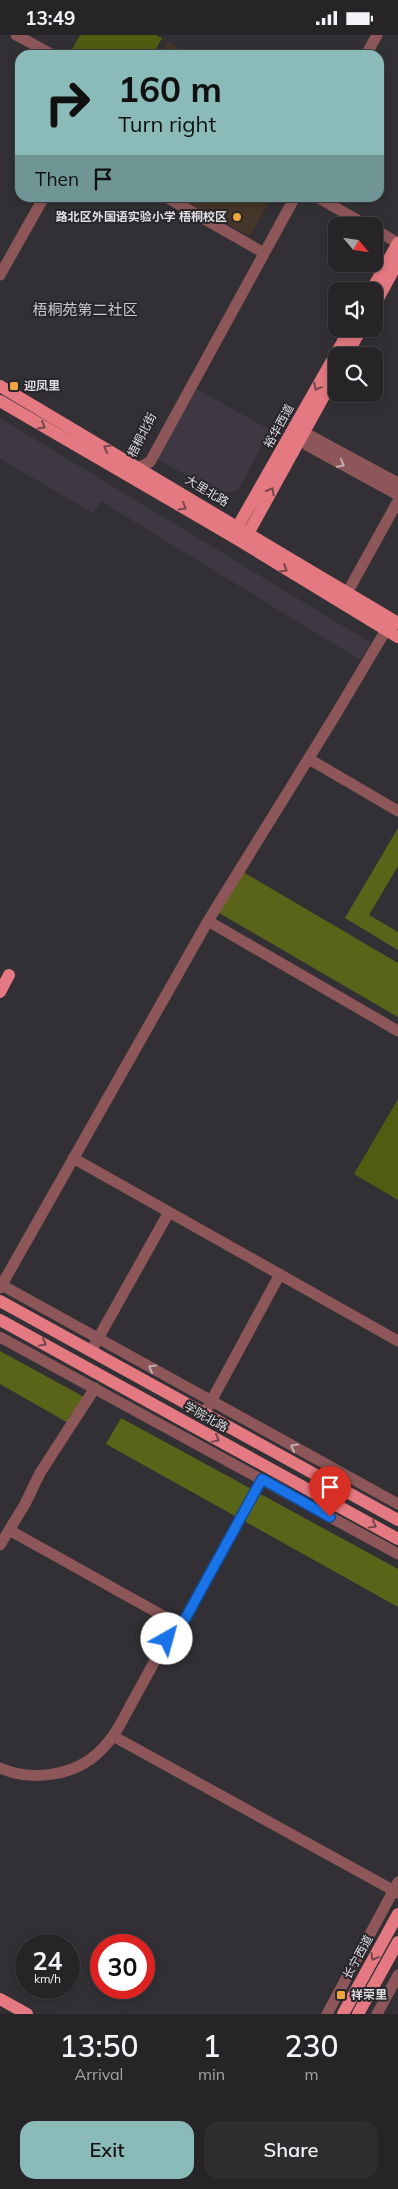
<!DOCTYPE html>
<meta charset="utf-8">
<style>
:root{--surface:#262427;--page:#2e2c2f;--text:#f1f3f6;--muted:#a4a4a7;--line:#424144;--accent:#8bbbb9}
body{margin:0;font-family:Mulish,"Noto Sans SC",sans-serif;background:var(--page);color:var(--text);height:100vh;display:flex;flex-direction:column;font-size:19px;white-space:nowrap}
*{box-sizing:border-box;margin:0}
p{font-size:16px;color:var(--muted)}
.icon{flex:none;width:28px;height:28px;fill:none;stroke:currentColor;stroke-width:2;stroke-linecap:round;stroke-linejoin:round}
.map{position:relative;height:1979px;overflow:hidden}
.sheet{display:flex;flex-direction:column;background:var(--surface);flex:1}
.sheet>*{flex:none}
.banner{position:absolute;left:15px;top:15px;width:369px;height:152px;border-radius:15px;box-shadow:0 2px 8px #0003,0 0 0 1px var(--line);background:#8bbbb9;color:#111;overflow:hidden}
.needle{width:32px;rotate:119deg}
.tools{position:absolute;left:328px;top:182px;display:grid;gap:10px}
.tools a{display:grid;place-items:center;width:55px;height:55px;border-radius:10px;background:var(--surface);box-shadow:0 2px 8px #0003,0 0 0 1px var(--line);font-size:25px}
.speed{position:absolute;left:15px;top:1899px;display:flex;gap:10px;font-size:25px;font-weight:700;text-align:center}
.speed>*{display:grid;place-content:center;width:65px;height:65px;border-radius:50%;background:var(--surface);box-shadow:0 2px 8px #0003,0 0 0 1px var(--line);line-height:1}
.speed small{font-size:12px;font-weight:400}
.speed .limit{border:8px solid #d22;background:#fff;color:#111}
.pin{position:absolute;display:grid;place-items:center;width:42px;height:42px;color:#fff;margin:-51px -21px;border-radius:50% 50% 50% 0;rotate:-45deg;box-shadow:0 0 5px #0007}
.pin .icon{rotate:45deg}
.me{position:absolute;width:55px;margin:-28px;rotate:38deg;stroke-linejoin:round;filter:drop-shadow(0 0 4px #0008)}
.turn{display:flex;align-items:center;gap:18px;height:105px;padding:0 20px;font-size:22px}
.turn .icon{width:65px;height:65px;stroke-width:2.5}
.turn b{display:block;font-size:35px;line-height:42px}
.then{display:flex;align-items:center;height:48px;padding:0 20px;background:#0003;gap:10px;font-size:19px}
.eta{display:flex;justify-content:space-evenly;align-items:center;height:85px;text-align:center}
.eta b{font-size:30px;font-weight:600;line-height:35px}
.primary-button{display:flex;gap:10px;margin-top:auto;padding:10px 20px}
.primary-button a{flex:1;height:58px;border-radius:15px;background:var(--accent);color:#111;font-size:20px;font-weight:600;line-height:58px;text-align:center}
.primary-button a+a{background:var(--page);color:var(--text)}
.status{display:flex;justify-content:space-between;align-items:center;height:35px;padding:0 25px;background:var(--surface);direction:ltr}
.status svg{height:14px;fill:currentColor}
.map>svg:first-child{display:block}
.built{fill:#3d3841}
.education{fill:#443628}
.green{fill:#525c11}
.forest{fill:#5a6418}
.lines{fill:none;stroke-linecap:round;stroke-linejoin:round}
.minor{stroke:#8d575a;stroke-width:11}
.major{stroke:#e57981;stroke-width:12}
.oneway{stroke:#74474d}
.oneway2{stroke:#c2afb1}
.route-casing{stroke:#114b97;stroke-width:12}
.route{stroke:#1a73e8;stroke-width:9}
.poi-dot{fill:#f1a540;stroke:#28262a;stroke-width:2}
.labels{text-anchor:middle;stroke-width:4;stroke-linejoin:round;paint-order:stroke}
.poi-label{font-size:12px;font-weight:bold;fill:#dfdee0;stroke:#28262a;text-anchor:start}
.street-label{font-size:12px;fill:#dfdee0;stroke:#28262a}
.quarter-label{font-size:15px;fill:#cac8cc;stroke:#28262a}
</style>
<div class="status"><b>13:49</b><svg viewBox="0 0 49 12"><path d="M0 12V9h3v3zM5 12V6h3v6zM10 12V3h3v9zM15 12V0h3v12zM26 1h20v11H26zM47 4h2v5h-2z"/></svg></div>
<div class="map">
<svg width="398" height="1979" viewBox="0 0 398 1979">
<rect width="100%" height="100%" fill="#323034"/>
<!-- built -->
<path class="built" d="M 194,352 L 270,395 L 238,455 L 221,459 L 155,423 Z
M 0,383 L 371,608 L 360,625 L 101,466 L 93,478 L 0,424 Z"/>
<!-- education -->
<path class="education" d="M 168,7 L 192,20 L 160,20 Z
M 178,163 L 271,163 L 250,201 Z"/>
<!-- green -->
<path class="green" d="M 80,0 L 156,0 L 162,3 L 153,20 L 69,20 Z
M 398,1064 L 398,1165 L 354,1139 Z"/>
<!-- forest -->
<path class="forest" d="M 398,793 L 398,831 L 369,880 L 398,897 L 398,915 L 345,883 Z
M 243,837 L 398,928 L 398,982 L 219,878 Z
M 0,1316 L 84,1362 L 70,1389 L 0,1349 Z
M 121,1383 L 398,1534 L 398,1572 L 106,1409 Z"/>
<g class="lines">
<!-- minor -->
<path class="minor" d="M 16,0 L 53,20
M 366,20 L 377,0
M 166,162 L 264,218
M 317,162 L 368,191
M 374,194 L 398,208
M 0,240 L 44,162
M 301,403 L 308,411 L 398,460
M 301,403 L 311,401 L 398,448
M 140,432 L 150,427 L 295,162
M 347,558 L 398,466
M 309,724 L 398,776
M 208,886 L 398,996
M 73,1123 L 398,1306
M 0,1249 L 398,1469
M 0,1253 L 208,886 L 333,684 L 386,595
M 0,1302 L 398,1519
M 91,1316 L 169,1177
M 208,1372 L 280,1239
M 0,1510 L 25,1469 L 40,1438 L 95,1353
M 176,1588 L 185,1584 L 262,1444
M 113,1701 L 398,1858
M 0,1733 C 32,1747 75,1741 100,1716 C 116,1701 125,1680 135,1662 C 149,1637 162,1612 176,1588 L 9,1495
M 327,1979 L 398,1847
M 377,1979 L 398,1940"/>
<!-- major -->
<path class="major" d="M 371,256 L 398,208
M 374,271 L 398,227
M 346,321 L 361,294
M 0,351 L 398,588
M 0,366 L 232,501 L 398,602
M 234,498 L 350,294
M 244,506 L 336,339
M 0,957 L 9,940
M 0,1266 L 398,1485
M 0,1285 L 398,1504
M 0,1964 L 27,1979
M 343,1979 L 398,1879
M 358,1979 L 398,1907"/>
</g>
<!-- one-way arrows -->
<defs><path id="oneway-chevron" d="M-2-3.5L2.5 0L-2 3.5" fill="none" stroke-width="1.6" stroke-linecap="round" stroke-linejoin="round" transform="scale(1.25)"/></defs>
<g class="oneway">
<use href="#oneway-chevron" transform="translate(317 352) rotate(119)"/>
<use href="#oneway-chevron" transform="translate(42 391) rotate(30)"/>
<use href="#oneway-chevron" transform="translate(107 413) rotate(-150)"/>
<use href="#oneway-chevron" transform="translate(271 456) rotate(-61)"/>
<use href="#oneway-chevron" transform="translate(183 472) rotate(30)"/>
<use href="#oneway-chevron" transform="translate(284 534) rotate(31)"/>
<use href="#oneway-chevron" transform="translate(43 1308) rotate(29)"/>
<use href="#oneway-chevron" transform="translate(216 1404) rotate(29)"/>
<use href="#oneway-chevron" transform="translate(373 1490) rotate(29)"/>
<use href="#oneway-chevron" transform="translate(374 1922) rotate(119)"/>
</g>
<g class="oneway2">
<use href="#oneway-chevron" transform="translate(341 429) rotate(28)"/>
<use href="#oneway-chevron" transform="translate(152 1333) rotate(-151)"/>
<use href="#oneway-chevron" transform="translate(294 1412) rotate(-151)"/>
</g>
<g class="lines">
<!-- route casing -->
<g class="route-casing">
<path id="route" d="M 167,1604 L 176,1588 L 185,1584 L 262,1444 L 330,1482"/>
</g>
<!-- route -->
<use href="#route" class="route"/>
</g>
<!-- markers -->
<g class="poi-dot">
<circle cx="237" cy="182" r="5"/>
<rect x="9" y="346" width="10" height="10" rx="2.5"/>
<rect x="336" y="1955" width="10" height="10" rx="2.5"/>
</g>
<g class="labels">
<!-- poi labels -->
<g class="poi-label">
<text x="227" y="186" text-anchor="end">路北区外国语实验小学 梧桐校区</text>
<text x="24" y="355">迎凤里</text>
<text x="351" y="1964">祥荣里</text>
</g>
<!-- street labels -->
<g class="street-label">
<text transform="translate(279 391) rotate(-61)" y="4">裕华西道</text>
<text transform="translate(142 400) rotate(-63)" y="4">梧桐北街</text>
<text transform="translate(207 456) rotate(31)" y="4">大里北路</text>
<text transform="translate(206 1382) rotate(29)" y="4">学院北路</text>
<text transform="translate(358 1922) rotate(-61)" y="4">长宁西道</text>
</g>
<!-- quarter labels -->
<g class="quarter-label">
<text x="85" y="280">梧桐苑第二社区</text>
</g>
</g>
</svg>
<div class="tools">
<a><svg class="needle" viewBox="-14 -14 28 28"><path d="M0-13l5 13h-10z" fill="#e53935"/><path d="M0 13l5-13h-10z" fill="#a4a4a7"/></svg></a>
<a><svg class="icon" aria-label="sound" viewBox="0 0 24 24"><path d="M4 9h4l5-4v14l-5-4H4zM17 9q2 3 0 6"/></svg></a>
<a><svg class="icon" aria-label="search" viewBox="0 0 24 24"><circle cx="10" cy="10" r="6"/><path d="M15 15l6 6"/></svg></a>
</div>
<div class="speed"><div>24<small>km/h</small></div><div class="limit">30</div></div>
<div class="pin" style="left:330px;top:1482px;background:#d93025"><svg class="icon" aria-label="arrive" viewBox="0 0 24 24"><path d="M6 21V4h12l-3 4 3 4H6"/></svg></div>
<svg class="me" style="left:167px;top:1604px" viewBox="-20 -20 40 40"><circle r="19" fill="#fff"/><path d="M0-13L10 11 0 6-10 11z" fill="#1a73e8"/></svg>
<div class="banner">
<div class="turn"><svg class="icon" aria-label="right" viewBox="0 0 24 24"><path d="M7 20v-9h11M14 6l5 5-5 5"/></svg><div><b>160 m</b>Turn right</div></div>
<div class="then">Then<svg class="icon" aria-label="arrive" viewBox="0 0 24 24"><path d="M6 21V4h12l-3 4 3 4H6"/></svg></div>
</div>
</div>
<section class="sheet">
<div class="eta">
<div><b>13:50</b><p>Arrival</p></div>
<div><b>1</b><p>min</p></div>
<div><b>230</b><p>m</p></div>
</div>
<div class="primary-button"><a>Exit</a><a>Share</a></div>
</section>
